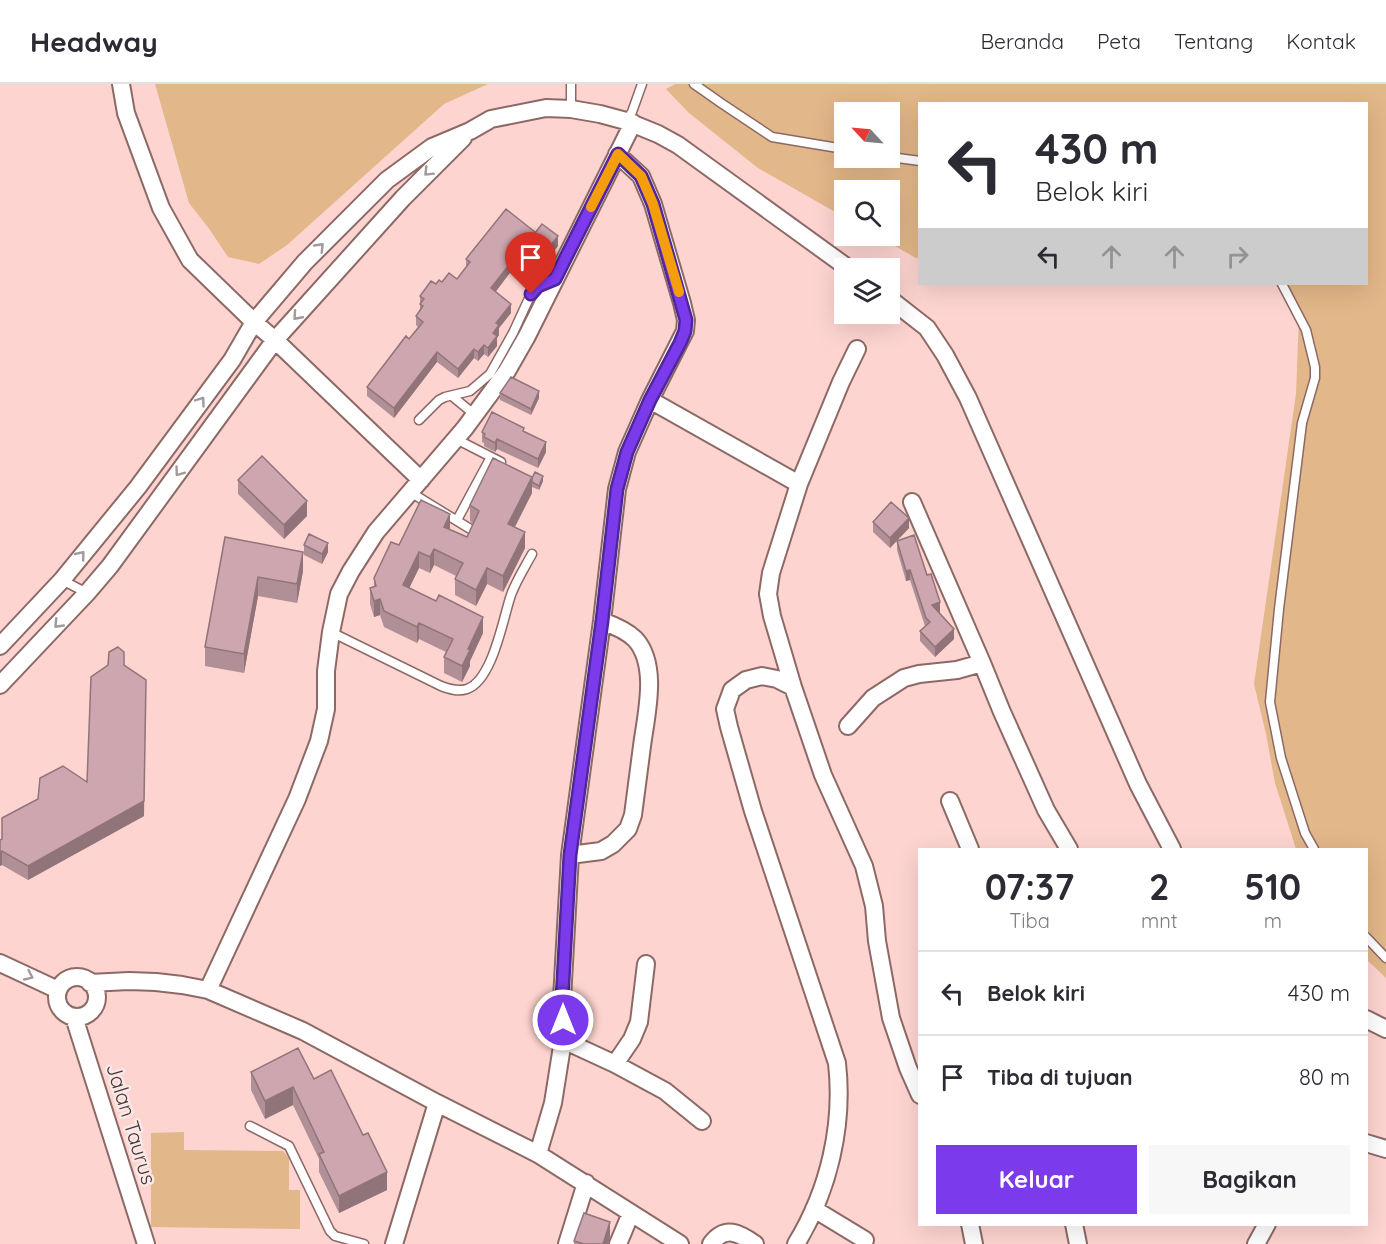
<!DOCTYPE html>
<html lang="id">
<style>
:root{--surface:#fff;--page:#f7f7f7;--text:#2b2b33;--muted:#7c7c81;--line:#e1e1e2;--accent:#7c3aed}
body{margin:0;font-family:Quicksand,sans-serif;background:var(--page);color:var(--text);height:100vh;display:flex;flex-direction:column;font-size:22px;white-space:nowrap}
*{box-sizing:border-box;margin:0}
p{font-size:20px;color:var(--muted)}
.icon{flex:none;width:33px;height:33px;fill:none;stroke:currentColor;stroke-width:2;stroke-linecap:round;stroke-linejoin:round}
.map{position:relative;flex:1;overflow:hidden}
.side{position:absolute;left:918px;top:764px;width:450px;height:378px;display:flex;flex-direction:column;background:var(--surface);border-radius:0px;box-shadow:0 6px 24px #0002}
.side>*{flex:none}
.banner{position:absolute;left:918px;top:18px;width:450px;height:183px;border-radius:0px;box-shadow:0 6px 24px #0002;background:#fff;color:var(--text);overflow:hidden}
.needle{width:39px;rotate:296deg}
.tools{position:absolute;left:834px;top:18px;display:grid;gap:12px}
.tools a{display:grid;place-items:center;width:66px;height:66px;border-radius:0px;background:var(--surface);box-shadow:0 6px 24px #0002;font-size:30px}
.pin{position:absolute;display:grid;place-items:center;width:51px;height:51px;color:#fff;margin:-62px -26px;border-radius:50% 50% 50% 0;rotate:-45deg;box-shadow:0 0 6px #0007}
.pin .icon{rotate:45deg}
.me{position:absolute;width:66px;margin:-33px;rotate:0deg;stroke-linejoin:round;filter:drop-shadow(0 0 4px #0008)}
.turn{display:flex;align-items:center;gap:21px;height:126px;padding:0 18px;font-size:27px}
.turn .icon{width:78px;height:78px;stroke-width:2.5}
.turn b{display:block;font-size:42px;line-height:51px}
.lanes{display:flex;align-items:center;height:57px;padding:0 18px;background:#0003;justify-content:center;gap:30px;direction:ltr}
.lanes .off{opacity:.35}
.eta{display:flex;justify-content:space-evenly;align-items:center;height:102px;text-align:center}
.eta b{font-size:36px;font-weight:700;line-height:42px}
.primary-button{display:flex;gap:12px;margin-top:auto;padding:12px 18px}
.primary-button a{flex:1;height:69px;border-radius:0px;background:var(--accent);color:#fff;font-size:24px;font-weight:700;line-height:69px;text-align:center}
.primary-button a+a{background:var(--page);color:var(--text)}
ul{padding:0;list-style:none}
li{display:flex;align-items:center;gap:18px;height:84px;padding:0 18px;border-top:2px solid var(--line)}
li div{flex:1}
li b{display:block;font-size:22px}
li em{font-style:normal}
header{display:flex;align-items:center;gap:36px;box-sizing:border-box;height:84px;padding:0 30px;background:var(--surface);border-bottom:2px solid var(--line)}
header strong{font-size:28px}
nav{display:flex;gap:33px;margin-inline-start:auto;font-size:21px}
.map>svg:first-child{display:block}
.green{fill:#e2b789;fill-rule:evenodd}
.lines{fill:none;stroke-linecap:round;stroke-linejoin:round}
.service-casing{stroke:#8d6966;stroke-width:11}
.minor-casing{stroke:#8d6966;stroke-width:20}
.service{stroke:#fff;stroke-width:8}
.minor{stroke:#fff;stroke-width:16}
.wall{fill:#b08f96}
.shaded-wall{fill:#90747a}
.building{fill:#cda6af;stroke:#90747a;stroke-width:1.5}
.oneway{stroke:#a29a9a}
.route-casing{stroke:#51269a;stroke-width:15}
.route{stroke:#7c3aed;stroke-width:10}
.slow{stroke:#f59e0b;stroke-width:10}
.labels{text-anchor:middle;stroke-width:5;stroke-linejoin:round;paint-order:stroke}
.street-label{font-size:21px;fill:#453534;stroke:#f9e8e6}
</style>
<header>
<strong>Headway</strong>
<nav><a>Beranda</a><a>Peta</a><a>Tentang</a><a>Kontak</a></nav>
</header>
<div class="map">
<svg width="1386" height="1160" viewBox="0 0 1386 1160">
<rect width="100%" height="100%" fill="#fdd4d0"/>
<!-- green -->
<path class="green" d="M 155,0 L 488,0 L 444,20 L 287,161 L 259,180 L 228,173 L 210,146 L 189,119 Z
M 675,0 L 1386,0 L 1386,894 L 1367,876 L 1366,765 L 1296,765 L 1275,699 L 1266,650 L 1254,600 L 1296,310 L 1299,232 L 1281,200 L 1366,200 L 1366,20 L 920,20 L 920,174 L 916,174 L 877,152 L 890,152 L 890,106 L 844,106 L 844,133 L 758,84 L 689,29 L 666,5 ZM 844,28 L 890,28 L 890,74 L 844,74 Z
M 184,1048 L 184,1066 L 283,1067 L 289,1074 L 289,1106 L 300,1106 L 300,1145 L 151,1143 L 151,1049 Z"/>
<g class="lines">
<!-- service casing -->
<g class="service-casing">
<path id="service" d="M 571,0 L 571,25
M 694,0 L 721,19 L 772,53 L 844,65
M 626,37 L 632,28 L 642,0
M 890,73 L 920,77
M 1282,200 L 1306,246 L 1315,283 L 1315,294 L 1302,339 L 1279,525 L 1270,618 L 1281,674 L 1305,749 L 1314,765
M 452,312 L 475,331
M 419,336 L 439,316 L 445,313 L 470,307 L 490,290 L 513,249 L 531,210 L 538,202 L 555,195
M 456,355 L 501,378
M 410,408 L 472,446
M 457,436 L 491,373
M 62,496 L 87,509
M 331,548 L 441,602 C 449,605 458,608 467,605 C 493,596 503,534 511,511 C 516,497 525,483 532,470
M 1366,853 L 1386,874
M 250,1042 L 289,1062 L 330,1147 L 335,1152 L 364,1160"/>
</g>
<!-- minor casing -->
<g class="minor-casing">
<path id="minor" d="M 121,0 L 126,29 L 161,124 L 190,176 L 254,238 L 275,256 L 421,396
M 890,215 L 927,244 L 945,271 L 968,314 L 1138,700 L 1172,765
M 857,265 L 841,298 L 799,400 L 771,489 L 768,510 L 772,532 L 793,603 L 823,691 L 864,782 L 874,822 L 877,857 L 891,934 L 908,984 L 920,1011
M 650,316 L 799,400
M 912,418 L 982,579 L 1002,628 L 1046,726 L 1069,765
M 0,562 L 62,496 L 138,403 L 232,276 L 254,238 L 305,178 L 387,96 L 432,63 L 470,47 L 491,35 L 546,24 L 571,25 L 600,30 L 626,37 L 658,50 L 678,61 L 848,184
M 0,601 L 87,509 L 110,482 L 275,256 L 403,114 L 463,54
M 793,603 L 777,595 L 762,592 L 746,596 L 732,606 L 725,625 L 729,643 L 753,727 L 837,979 C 844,1041 829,1106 796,1160
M 848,642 L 873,614 L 904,594 L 919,590 L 957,586 L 982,579
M 950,717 L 970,765
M 570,771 L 601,767 L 613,760 L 628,745 L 633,731 C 636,708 639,685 642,662 C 646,631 659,581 635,555 C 626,546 613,541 602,537
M 0,879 L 58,906
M57 913a20 20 0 1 1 40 0a20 20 0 1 1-40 0Z
M 90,899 L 129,897 L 156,898 L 182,901 L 208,906 L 303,947 L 437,1019 L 538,1070 L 680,1160
M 208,906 L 297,715 L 319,657 L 326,625 L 326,587 L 331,548 L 339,510 L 351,487 L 376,448 L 465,344 L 507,287 L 527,252 L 633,39
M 74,933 L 146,1160
M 1366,935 L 1386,945
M 563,956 L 615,980 L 665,1007 L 702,1037
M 615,980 L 632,955 L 639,938 L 646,880
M 1366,1059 L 1386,1065
M 538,1070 L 553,1019 L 563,956 L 562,915 L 570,771 L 602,537 L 617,405 L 627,368 L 650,316 L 685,247 L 686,236 L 682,219 L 653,120 L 641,92 L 617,70
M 814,1125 L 865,1156
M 970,1140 L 974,1160
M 1074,1140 L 1078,1160
M 394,1160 L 437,1019
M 567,1160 L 586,1099
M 618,1160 L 631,1129
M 711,1160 C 725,1141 739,1149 755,1160
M 1256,1160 L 1267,1140"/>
</g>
<!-- service -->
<use href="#service" class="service"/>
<!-- minor -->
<use href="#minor" class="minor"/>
</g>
<!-- wall -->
<path class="wall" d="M 535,150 L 558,162 L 547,176 L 531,164 L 531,161 L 495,208 L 511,229 L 499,244 L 499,251 L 497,254 L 497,262 L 488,273 L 484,270 L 478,277 L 474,274 L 458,294 L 437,278 L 394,334 L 367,312 L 367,303 L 409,255 L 418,243 L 416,241 L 416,232 L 420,225 L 420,212 L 436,200 L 457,195 L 466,183 L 466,175 Z
M 500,309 L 539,314 L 531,331 L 500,316 Z
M 524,347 L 546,368 L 538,384 L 497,365 L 495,368 L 484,362 L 484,359 L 482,358 L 482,348 Z
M 532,394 L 543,397 L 539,406 L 532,403 L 532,409 L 515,443 L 525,464 L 503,508 L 487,500 L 476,522 L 455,511 L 455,495 L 456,492 L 434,481 L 430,489 L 419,484 L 409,504 L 483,549 L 470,577 L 470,582 L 462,598 L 444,589 L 444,573 L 446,568 L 419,555 L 417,559 L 384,543 L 380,531 L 374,533 L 370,520 L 370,504 L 374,503 L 374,494 L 399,461 L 450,446 L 467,453 L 473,440 L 470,437 L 470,421 Z
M 238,396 L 307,432 L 284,455 L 238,410 Z
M 873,438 L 909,444 L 890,464 L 873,448 Z
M 225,453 L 303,487 L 297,519 L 258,512 L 244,589 L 205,582 L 205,563 Z
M 897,457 L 927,491 L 940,528 L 939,528 L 954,555 L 935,573 L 920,557 L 920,547 L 925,542 L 910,496 L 906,497 L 897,466 Z
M 304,461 L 328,468 L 322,480 L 304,471 Z
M 124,581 L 144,732 L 28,796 L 2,781 L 0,782 L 0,756 L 87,698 Z
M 251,988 L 314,995 L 387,1106 L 339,1129 L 319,1088 L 319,1075 L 293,1021 L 265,1035 L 251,1006 Z
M 610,1152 L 608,1160 L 574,1160 L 574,1157 Z"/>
<!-- shaded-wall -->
<path class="shaded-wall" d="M 535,148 L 535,157 L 531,154 L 531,161 L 491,214 L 491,204 Z
M 558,152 L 558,162 L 547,176 L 547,166 Z
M 511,220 L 511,229 L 499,244 L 499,251 L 497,254 L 497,262 L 488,273 L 488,264 L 496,239 Z
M 484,261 L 484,270 L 478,277 L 478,268 Z
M 474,265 L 474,274 L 458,294 L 458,285 Z
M 437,268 L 437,278 L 394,334 L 394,324 Z
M 539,307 L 539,314 L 531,331 L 531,325 Z
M 497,355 L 497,365 L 495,368 L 495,359 Z
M 546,358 L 546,368 L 538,384 L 538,375 Z
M 543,392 L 543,397 L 539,406 L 539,402 Z
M 532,393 L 532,409 L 508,456 L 508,440 Z
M 307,417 L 307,432 L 284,455 L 284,441 Z
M 450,430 L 450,447 L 444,443 Z
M 909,434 L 909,444 L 890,464 L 890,454 Z
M 525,448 L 525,464 L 503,508 L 503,492 Z
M 328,459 L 328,468 L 322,480 L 322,470 Z
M 434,465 L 434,481 L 430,489 L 430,473 Z
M 303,468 L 303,487 L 297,519 L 297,500 Z
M 419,468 L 419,484 L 403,517 L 403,501 Z
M 487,484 L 487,500 L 476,522 L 476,506 Z
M 910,486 L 910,496 L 906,497 L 906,487 Z
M 258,493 L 258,512 L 244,589 L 244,570 Z
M 380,515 L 380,531 L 374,533 L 374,517 Z
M 940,518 L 940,528 L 932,530 L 932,521 Z
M 483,533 L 483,549 L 470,577 L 470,582 L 462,598 L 462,582 L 468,565 Z
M 419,539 L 419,555 L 417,559 L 417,543 Z
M 954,545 L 954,555 L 935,573 L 935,563 Z
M 146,596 L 144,732 L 28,796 L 28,782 L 144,717 Z
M 2,767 L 2,781 L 0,782 L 0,768 Z
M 293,1003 L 293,1021 L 265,1035 L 265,1017 Z
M 387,1088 L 387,1106 L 339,1129 L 339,1112 Z
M 610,1138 L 610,1152 L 608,1160 L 603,1160 Z"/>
<!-- building -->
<path class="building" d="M 506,125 L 535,148 L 491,204 L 511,220 L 496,239 L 499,241 L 493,249 L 497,252 L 488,264 L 484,261 L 478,268 L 474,265 L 458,285 L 437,268 L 394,324 L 367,303 L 406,252 L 409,255 L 423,238 L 416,232 L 423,222 L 420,220 L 424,215 L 420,212 L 431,197 L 436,200 L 439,196 L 442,198 L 449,189 L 457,195 L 470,178 L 466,175 Z
M 542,140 L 558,152 L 547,166 L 531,154 Z
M 511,293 L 539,307 L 531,325 L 500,309 Z
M 492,328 L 524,344 L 523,347 L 546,358 L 538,375 L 497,355 L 495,359 L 484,353 L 485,350 L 482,348 Z
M 262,372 L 307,417 L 284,441 L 238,396 Z
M 493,374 L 532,393 L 508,440 L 525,448 L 503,492 L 487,484 L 476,506 L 455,495 L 463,479 L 434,465 L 430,473 L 419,468 L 403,501 L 436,517 L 439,511 L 483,533 L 468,565 L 470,566 L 462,582 L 444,573 L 453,555 L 419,539 L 417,543 L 384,527 L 380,515 L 374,517 L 370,504 L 376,502 L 374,494 L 391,458 L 399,461 L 421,416 L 450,430 L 444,443 L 467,453 L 479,427 L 470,421 Z
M 535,388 L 543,392 L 539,402 L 532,398 L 532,394 Z
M 891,418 L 909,434 L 890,454 L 873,438 Z
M 309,450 L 328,459 L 322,470 L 304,461 Z
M 914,451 L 927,491 L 931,490 L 940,518 L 932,521 L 954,545 L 935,563 L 920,547 L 930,538 L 926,534 L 910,486 L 906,487 L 897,457 Z
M 225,453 L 303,468 L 297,500 L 258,493 L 244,570 L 205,563 Z
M 118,563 L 124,568 L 124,581 L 146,596 L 144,717 L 28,782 L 2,767 L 0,768 L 0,756 L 2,755 L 2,734 L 38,715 L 40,694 L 63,682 L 87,698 L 91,593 L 108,581 L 109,568 Z
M 298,964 L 314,995 L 331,986 L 363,1051 L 368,1049 L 387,1088 L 339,1112 L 319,1070 L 324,1068 L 293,1003 L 265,1017 L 251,988 Z
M 584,1129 L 610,1138 L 603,1160 L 584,1160 L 574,1157 Z"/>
<!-- one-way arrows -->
<defs><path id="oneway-chevron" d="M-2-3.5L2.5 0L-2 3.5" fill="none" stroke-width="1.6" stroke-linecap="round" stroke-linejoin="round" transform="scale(1.5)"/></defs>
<g class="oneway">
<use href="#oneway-chevron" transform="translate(428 88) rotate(135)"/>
<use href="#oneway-chevron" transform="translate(320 163) rotate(-46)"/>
<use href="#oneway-chevron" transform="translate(297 232) rotate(132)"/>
<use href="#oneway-chevron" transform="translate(201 317) rotate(-54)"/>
<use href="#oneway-chevron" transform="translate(179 388) rotate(126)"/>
<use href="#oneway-chevron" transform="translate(81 471) rotate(-51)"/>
<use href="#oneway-chevron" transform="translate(58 540) rotate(134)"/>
<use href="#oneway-chevron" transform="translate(29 892) rotate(25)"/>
</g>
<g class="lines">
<!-- route casing -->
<g class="route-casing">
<path id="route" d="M 531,210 L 538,202 L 555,195 L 618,70 L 641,92 L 653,120 L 686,236 L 685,247 L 680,259 L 650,316 L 627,368 L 617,405 L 602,537 L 570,771 L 562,915 L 563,936"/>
</g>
<!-- route -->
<use href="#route" class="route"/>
<!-- slow -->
<path class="slow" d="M 591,123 L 618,70 L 641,92 L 653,120 L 679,208"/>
</g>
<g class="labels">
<!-- street labels -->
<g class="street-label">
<text transform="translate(131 1040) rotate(73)" y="7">Jalan Taurus</text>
</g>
</g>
</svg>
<div class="tools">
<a><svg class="needle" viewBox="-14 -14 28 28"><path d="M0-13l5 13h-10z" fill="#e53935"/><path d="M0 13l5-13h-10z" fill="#7c7c81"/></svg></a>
<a><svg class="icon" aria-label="search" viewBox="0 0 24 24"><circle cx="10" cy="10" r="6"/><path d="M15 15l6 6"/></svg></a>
<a><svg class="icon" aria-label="layers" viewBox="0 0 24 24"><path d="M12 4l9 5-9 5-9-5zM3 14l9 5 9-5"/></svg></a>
</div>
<div class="pin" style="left:531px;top:210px;background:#d93025"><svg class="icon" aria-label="arrive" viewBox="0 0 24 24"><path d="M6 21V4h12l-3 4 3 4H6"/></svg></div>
<svg class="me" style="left:563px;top:936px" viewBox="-20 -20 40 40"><circle r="17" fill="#7c3aed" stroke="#fff" stroke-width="3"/><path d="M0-11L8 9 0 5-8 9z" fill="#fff"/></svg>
<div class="banner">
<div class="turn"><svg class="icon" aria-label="left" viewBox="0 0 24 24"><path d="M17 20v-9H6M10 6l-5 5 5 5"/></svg><div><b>430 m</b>Belok kiri</div></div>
<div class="lanes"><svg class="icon" aria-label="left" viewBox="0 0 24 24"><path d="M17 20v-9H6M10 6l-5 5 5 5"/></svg><svg class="icon off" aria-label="ahead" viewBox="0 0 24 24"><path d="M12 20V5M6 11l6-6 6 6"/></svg><svg class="icon off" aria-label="ahead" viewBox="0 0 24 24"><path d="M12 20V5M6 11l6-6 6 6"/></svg><svg class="icon off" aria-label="right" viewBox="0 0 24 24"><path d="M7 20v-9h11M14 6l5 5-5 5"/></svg></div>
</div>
<section class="side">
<div class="eta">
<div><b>07:37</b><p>Tiba</p></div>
<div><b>2</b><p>mnt</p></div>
<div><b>510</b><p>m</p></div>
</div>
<ul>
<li><svg class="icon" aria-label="left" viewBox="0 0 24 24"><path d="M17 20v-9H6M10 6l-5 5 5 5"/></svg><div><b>Belok kiri</b></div><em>430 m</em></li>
<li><svg class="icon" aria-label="arrive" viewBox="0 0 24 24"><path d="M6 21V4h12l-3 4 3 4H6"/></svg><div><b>Tiba di tujuan</b></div><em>80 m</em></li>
</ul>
<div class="primary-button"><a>Keluar</a><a>Bagikan</a></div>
</section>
</div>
